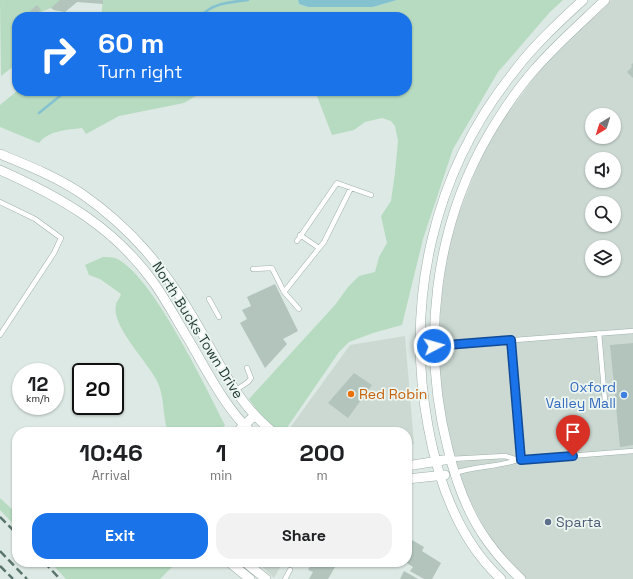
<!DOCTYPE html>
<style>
:root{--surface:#fff;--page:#f2f2f2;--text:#202124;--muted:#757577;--accent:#1a73e8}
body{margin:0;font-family:"Space Grotesk",sans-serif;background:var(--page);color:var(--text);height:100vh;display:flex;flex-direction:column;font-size:15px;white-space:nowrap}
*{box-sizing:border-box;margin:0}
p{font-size:13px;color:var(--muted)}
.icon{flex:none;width:22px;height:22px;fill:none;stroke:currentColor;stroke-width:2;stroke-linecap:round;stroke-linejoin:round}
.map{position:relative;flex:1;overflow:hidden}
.panel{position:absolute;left:12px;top:427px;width:400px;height:140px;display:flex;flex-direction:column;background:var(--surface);border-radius:16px;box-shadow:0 1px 3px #0004}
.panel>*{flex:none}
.hud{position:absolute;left:12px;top:12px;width:400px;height:84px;border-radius:16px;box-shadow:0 1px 3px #0004;background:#1a73e8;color:#fff;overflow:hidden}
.needle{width:26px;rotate:218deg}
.tools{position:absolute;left:585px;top:108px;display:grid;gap:8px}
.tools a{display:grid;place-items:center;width:36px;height:36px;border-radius:50%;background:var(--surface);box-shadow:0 1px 3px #0004;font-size:20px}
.speed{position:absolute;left:12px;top:363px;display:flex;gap:8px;font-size:20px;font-weight:700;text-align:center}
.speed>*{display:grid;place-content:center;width:52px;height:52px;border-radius:50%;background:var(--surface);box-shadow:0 1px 3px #0004;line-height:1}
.speed small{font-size:10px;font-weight:400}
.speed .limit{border:2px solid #111;border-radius:6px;background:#fff;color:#111}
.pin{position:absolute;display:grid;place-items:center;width:34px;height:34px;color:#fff;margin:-41px -17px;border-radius:50% 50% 50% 0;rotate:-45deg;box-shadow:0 0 4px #0007}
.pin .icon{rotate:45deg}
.me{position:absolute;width:44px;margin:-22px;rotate:84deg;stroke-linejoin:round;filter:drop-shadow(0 0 3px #0008)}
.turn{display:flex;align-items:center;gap:14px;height:84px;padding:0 20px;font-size:18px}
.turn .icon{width:52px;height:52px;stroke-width:2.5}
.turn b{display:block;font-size:28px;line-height:34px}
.eta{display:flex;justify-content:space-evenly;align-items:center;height:68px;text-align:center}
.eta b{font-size:24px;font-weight:800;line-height:28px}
.cta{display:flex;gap:8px;margin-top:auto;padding:8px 20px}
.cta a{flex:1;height:46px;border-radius:16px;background:var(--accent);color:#fff;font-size:16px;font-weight:800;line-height:46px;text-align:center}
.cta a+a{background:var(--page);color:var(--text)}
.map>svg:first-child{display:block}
.built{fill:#ccd9d3;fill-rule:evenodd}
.green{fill:#b6dbc0}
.water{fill:#85c2cf}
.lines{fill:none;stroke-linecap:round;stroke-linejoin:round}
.stream{stroke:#85c2cf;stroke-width:2.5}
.building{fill:#b3c4bd}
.lane-casing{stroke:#a0b0ab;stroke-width:5.5}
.street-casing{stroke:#a0b0ab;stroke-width:10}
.lane{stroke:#fff;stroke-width:4.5}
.street{stroke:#fff;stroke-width:9}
.rail{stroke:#59746d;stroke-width:2.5;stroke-dasharray:8 4;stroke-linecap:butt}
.route-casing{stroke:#114b97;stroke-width:10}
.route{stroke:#1a73e8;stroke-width:7}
.food-dot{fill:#e8710a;stroke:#eef6f2;stroke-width:1.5}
.shop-dot{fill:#3f7fe0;stroke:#eef6f2;stroke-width:1.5}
.service-dot{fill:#5c6f8a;stroke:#eef6f2;stroke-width:1.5}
.labels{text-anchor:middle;stroke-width:3.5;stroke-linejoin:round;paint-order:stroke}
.street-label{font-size:14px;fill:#1f3832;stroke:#eef6f2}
.shop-label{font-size:14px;fill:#366cbe;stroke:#eef6f2;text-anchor:end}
.food-label{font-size:14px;fill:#c56008;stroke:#eef6f2;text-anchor:start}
.service-label{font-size:14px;fill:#4e5e75;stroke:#eef6f2;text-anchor:start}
</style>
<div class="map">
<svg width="633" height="579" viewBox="0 0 633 579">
<rect width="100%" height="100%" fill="#dde9e4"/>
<!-- built -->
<path class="built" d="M 611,0 L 633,0 L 633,579 L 526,579 L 504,557 L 487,533 L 462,485 L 450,445 L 441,401 L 438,366 L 439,332 L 442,293 L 448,250 L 459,213 L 488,140 L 539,71 ZM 592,115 L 614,115 L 614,137 L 592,137 ZM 592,159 L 614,159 L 614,181 L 592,181 ZM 592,203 L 614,203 L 614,225 L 592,225 ZM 592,247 L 614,247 L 614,269 L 592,269 Z
M 405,336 L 414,444 L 407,445 L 407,432 L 287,432 L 350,345 Z
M 257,562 L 283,562 L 274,578 Z"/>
<!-- green -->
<path class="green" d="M 0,0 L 78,0 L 77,2 L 65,12 L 54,10 L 51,8 L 43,11 L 36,17 L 17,17 L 14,66 L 1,76 Z
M 103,0 L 298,0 L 299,4 L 308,7 L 373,7 L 397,0 L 563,0 L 550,12 L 498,72 L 453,149 L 423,239 L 402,325 L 373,333 L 349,342 L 339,352 L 284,432 C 269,426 258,412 249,399 L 335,305 L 348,287 L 359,276 L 375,272 L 379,257 L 387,243 L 381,216 L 391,201 L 395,173 L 398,141 L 395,126 L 391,121 L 382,118 L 365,122 L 354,130 L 332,135 L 315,91 L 407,91 L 407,17 L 101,17 Z
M 17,91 L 204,91 L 184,103 L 119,116 L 86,134 L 82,128 C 67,130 49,130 39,143 L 0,127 L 0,105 Z
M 103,257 C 106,257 111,257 115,258 C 151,272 206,388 225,425 L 218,432 L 168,432 C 162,415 165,397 157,381 C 148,362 111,326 116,305 C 116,302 120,298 121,294 L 100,279 L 89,275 L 85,265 Z
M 0,498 L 17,514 L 17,528 L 0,510 Z
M 50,562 L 177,562 L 160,579 L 66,579 Z"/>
<!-- water -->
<path class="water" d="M 298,0 L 397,0 L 373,7 L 308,7 L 299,4 Z"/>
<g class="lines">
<!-- stream -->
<path class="stream" d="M 200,17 C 212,3 230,2 248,0
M 39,113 L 66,91"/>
</g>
<!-- building -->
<path class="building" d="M 60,0 L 103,0 L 103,4 L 77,2 L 65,12 L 54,10 L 51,8 Z
M 37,5 L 41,10 L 34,15 L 30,11 Z
M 633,63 L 633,78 L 627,72 L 632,67 L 631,65 Z
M 275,284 L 298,331 L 283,339 L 287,344 L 265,368 L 240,323 L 247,319 L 242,310 L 251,306 L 247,297 Z
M 633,343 L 633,445 L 620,447 L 610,345 Z
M 354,373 L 372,385 L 348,418 L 328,403 Z
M 407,537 L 424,547 L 422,551 L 441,563 L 432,579 L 424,579 L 410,571 L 413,567 L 405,562 L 407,562 Z
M 313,562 L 338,562 L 328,579 L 309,579 L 313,572 L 308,570 Z
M 404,571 L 418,579 L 400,579 Z"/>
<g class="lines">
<!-- lane casing -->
<g class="lane-casing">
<path id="lane" d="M 0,202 L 35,219 L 61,238 L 54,253 L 0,335
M 300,235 L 319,248
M 297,241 L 337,183 L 371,195
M 253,269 L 272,268 L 284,292 L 299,309
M 284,292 L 324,242 L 351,188
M 209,299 L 219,317
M 599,333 L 605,401
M 511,340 L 521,460
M 420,347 L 633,331
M 236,390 L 248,382 L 251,378 L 247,368
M 451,459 L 505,456 L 518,460
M 455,473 C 475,466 498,467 518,460 L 633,451
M 285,579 L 290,570"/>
</g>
<!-- street casing -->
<g class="street-casing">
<path id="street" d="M 0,154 C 27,165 57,177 82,194 C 131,228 164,268 194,319 C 217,358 236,403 273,432
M 0,170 C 61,197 114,227 154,283 C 166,300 176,319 187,337 C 207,370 223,405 251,432
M 237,432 L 255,415
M 407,466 L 450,459
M 407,479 L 445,475
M 229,562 L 250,579
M 245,562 L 266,579
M 501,579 C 459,540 438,481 428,426 C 405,300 433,173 513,73 C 533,46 558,23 583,0
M 521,579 C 509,568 498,556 488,542 C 468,515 456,482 448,449 C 421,344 434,228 489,134 C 502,112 518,88 535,69 C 556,45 581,23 605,0"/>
</g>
<!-- lane -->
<use href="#lane" class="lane"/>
<!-- street -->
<use href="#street" class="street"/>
<!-- rail -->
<path class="rail" d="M 0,517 L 17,534
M 0,551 L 27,579
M 44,562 L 60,579
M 0,566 L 13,579"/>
</g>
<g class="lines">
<!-- route casing -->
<g class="route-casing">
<path id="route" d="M 434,346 L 511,340 L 521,460 L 573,456"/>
</g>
<!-- route -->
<use href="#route" class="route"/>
</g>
<!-- markers -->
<circle class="food-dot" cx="351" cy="394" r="4"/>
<circle class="shop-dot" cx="624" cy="395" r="4"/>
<circle class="service-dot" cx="548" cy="522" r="4"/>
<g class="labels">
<!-- street labels -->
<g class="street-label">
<text transform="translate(198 330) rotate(58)" y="5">North Bucks Town Drive</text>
</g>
<!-- shop labels -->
<g class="shop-label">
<text x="616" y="392">Oxford<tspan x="616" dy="16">Valley Mall</tspan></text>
</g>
<!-- food labels -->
<g class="food-label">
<text x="359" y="399">Red Robin</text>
</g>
<!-- service labels -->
<g class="service-label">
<text x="556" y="527">Sparta</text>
</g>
</g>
</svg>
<div class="tools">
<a><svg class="needle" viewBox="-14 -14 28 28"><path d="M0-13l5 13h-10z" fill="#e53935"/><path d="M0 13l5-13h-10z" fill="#757577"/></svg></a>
<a><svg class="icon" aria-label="sound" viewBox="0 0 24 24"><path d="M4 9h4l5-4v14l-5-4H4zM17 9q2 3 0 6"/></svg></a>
<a><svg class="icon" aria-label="search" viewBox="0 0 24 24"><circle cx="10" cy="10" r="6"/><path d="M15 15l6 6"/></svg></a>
<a><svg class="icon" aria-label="layers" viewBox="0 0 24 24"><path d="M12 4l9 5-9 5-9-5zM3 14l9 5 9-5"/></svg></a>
</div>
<div class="speed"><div>12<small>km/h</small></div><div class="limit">20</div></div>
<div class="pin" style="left:573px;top:456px;background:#d93025"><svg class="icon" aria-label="arrive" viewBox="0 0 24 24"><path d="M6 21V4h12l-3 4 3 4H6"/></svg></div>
<svg class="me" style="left:434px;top:346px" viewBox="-20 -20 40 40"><circle r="17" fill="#1a73e8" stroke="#fff" stroke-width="3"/><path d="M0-11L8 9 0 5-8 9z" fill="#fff"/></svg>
<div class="hud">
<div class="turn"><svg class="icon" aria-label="right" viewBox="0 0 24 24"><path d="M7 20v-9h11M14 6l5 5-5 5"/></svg><div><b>60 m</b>Turn right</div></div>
</div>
<section class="panel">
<div class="eta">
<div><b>10:46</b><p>Arrival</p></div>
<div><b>1</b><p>min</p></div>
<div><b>200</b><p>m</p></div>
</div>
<div class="cta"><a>Exit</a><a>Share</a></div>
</section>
</div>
